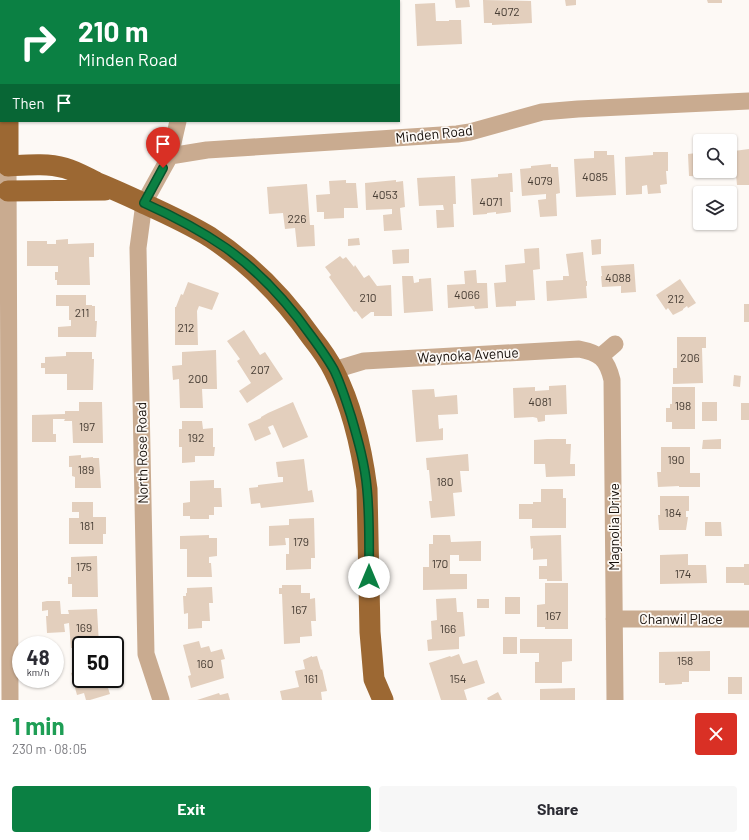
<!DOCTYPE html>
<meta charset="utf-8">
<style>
:root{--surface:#fff;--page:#f7f7f7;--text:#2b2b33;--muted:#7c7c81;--accent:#0b8043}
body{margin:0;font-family:Barlow,sans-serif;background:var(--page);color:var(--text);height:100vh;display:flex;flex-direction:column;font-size:15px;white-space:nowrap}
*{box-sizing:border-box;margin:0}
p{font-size:13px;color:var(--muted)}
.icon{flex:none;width:22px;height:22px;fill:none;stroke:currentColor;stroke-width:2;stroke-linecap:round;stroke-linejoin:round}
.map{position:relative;height:700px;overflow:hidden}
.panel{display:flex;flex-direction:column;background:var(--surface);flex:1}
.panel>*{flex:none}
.top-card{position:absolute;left:0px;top:0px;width:400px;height:122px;box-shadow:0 1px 3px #0004;background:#0b8043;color:#fff;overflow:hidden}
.tools{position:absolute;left:693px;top:134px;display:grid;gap:8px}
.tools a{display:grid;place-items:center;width:44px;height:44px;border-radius:4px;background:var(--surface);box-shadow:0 1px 3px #0004;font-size:20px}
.speed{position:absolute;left:12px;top:636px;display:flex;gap:8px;font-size:20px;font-weight:700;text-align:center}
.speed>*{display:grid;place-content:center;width:52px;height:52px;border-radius:50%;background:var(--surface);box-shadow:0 1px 3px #0004;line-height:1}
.speed small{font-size:10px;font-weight:400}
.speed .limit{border:2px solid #111;border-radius:6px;background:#fff;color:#111}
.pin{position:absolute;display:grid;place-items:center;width:34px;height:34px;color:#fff;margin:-41px -17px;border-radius:50% 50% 50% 0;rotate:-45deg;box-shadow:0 0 4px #0007}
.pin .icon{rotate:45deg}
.me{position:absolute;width:44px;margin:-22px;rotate:0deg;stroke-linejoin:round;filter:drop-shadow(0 0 3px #0008)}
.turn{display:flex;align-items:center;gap:14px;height:84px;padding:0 12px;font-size:18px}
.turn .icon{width:52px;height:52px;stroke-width:2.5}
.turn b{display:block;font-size:28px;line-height:34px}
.then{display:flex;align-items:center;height:38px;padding:0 12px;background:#0003;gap:8px;font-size:15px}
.round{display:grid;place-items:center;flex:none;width:42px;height:42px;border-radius:4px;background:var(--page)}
.headline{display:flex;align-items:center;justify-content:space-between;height:68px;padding:0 12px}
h1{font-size:24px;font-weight:700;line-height:30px;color:#1e9e55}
.cta{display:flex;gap:8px;margin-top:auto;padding:8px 12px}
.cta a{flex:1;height:46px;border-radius:4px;background:var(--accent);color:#fff;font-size:16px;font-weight:700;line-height:46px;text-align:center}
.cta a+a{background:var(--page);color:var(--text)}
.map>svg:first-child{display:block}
.building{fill:#e3cfbd}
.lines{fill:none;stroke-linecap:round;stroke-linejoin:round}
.minor{stroke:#c9ab90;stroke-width:17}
.major{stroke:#9c6833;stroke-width:21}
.route-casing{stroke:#07532c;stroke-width:10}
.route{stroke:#0b8043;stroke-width:7}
.labels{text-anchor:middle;stroke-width:3.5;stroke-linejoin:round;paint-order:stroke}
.number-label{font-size:12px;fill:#483e35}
.street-label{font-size:14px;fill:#140d08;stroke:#fdf9f5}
</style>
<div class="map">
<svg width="749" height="700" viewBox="0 0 749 700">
<rect width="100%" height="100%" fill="#fdf9f5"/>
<!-- building -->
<path class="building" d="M 455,0 L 469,0 L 470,7 L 456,8 Z
M 483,0 L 531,1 L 532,23 L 492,25 L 492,23 L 484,23 Z
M 565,0 L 576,0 L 576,5 L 566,6 Z
M 707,0 L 722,0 L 722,3 L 708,3 Z
M 435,3 L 436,21 L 449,21 L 449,20 L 461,20 L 462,44 L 417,46 L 415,4 Z
M 749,149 L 749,185 L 737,185 L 734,151 Z
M 697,150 L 700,150 L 700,171 L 719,171 L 720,175 L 708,175 L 708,177 L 689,176 L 688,154 L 697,153 Z
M 594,151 L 607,151 L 607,155 L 614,155 L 616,195 L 576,197 L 574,159 L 594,158 Z
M 653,152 L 668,152 L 668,171 L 666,171 L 667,184 L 660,185 L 661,193 L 648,194 L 647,185 L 642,186 L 642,194 L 626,195 L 625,157 L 653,155 Z
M 551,164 L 551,167 L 558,167 L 560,193 L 556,194 L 557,216 L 540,217 L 538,200 L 546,199 L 546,194 L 522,196 L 520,169 L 531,168 L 531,166 Z
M 512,173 L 513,192 L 510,192 L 511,212 L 496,214 L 496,212 L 487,213 L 487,214 L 473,215 L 471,179 L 498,177 L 498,174 Z
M 455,176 L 456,204 L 453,204 L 454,227 L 437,228 L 436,210 L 444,210 L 443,205 L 419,206 L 417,178 Z
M 346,180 L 346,183 L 356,183 L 358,208 L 344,208 L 344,218 L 324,219 L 324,212 L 317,212 L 316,195 L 330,194 L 329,181 Z
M 396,180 L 396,182 L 403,181 L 405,207 L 400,208 L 402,230 L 384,231 L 383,215 L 392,214 L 392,209 L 366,210 L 365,183 Z
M 307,184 L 310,225 L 314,225 L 315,246 L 297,247 L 295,228 L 285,229 L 283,213 L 269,214 L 267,187 Z
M 359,238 L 360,245 L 348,246 L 348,239 Z
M 68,239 L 68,244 L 94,243 L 94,257 L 89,257 L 90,285 L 57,285 L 57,280 L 55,280 L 55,272 L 58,272 L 58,266 L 27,266 L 27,241 L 47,241 L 47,244 L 56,244 L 56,240 Z
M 601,239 L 601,254 L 592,255 L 591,240 Z
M 539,248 L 540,269 L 533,270 L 535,300 L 516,301 L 516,306 L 496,307 L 494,283 L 506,282 L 505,265 L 525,263 L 524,249 Z
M 409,249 L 409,263 L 393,264 L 392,250 Z
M 583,252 L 586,281 L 587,281 L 587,286 L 586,286 L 587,298 L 547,301 L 546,281 L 563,280 L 563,276 L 569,276 L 566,254 Z
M 340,256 L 343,259 L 346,257 L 354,267 L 355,265 L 364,278 L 369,275 L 377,286 L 391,285 L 392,316 L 374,316 L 374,312 L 371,312 L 362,319 L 356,311 L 354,312 L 329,277 L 331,275 L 325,267 Z
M 634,264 L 636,292 L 621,293 L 621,286 L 602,287 L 601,276 L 602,276 L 601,266 Z
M 476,270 L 477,283 L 487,283 L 488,308 L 475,309 L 474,306 L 448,308 L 447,285 L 465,284 L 464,271 Z
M 402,276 L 413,276 L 414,283 L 419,282 L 419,279 L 431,278 L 433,311 L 404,313 Z
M 680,279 L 696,303 L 688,308 L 687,306 L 683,309 L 683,310 L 673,315 L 668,308 L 666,310 L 656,295 Z
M 188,282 L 219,293 L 212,310 L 199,306 L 197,311 L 198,345 L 175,345 L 175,307 L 176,307 L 181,294 L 183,295 Z
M 56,295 L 86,295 L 86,305 L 92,305 L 92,306 L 95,306 L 95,321 L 97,321 L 96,337 L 58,337 L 58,327 L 71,326 L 71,320 L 69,320 L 69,306 L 56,306 Z
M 744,304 L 749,304 L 749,322 L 744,322 Z
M 244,330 L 260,355 L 265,352 L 283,379 L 247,403 L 239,391 L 251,383 L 237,361 L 240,359 L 227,341 Z
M 677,337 L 706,337 L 706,348 L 702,348 L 703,383 L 673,384 L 673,368 L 677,368 Z
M 216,350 L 217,389 L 202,389 L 203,408 L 180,408 L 179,379 L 173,380 L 172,366 L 182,365 L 182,352 Z
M 66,352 L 92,352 L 92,359 L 94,359 L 93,390 L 67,390 L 67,374 L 45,374 L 45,368 L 41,368 L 41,363 L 45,363 L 45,357 L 66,356 Z
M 734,375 L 741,376 L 740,387 L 733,386 Z
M 566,385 L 567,414 L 545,415 L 545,421 L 538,422 L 537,418 L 533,417 L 514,418 L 513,388 L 535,387 L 535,391 L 549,390 L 549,386 Z
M 672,387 L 695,387 L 695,429 L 672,429 L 672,422 L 666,422 L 666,408 L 670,408 L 670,404 L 672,404 Z
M 434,389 L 435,397 L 457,395 L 458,414 L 438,415 L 439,429 L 443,428 L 443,440 L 416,442 L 412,390 Z
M 79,402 L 102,402 L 103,443 L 73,443 L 72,421 L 64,421 L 65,419 L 53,419 L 53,434 L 56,434 L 56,442 L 32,442 L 32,415 L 65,414 L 65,411 L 79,411 Z
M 293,402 L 308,437 L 283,448 L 273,425 L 268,427 L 271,434 L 255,441 L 248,424 L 261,418 L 261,417 L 268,413 Z
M 702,402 L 717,402 L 717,421 L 702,421 Z
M 741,403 L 749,403 L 749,420 L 741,420 Z
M 182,421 L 202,421 L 203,429 L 213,428 L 213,447 L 215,447 L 214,456 L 195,456 L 195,462 L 182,463 L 182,447 L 179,447 L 179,429 L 182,429 Z
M 547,439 L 566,439 L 566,444 L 571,444 L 570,464 L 575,464 L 575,476 L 546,477 L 545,464 L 534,464 L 534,440 Z
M 721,439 L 721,449 L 702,449 L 703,440 Z
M 661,447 L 690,447 L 690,473 L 700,473 L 700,487 L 679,487 L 679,486 L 658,487 L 657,472 L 661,472 Z
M 468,454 L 469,471 L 460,471 L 462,492 L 453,493 L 455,516 L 431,518 L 429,501 L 432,501 L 429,470 L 427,470 L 426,458 Z
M 81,455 L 81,458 L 93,457 L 93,458 L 99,458 L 101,488 L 75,488 L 75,477 L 72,476 L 72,467 L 69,467 L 69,456 Z
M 304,459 L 308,491 L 312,490 L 314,502 L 261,508 L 260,503 L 251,504 L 249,488 L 258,487 L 258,485 L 283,482 L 283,477 L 278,477 L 276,462 Z
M 214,480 L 214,488 L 221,488 L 222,507 L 214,507 L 214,515 L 209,515 L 209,519 L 190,519 L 190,516 L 183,516 L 183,503 L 190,502 L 190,481 Z
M 541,489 L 563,489 L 563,498 L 566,498 L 566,528 L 532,528 L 532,519 L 519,519 L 519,504 L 533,504 L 533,502 L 541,502 Z
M 660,496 L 689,496 L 689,511 L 686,511 L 686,517 L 688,517 L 686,530 L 659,530 L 658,515 L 660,515 Z
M 72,502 L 93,502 L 93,517 L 106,517 L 106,534 L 103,534 L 103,544 L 69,544 L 69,518 L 79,518 L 79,512 L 72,512 Z
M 314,518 L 315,558 L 311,558 L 311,569 L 286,570 L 286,554 L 289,554 L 289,538 L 285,538 L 286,545 L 269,546 L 269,526 L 289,525 L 289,519 Z
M 705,522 L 721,522 L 722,536 L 705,536 Z
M 209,535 L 209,538 L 217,538 L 217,556 L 209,557 L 209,563 L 211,563 L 212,577 L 187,577 L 187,549 L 180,549 L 180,536 Z
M 433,535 L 450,535 L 451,542 L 481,541 L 481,561 L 459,561 L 459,555 L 450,555 L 450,574 L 467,574 L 467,589 L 423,590 L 423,567 L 429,567 L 429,544 L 433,544 Z
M 561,535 L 562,581 L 547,581 L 547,579 L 539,579 L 539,566 L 547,566 L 547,559 L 533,560 L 533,548 L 531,549 L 530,536 Z
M 688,554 L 688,565 L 706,565 L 707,583 L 660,584 L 660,555 Z
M 97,556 L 98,597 L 72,597 L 72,584 L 68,584 L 68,577 L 71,577 L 71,557 Z
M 744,564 L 749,564 L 749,585 L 744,585 L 744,583 L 726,583 L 726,567 L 744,567 Z
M 545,583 L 568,583 L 568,629 L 545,629 L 545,627 L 537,627 L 537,605 L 545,604 Z
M 282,585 L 301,585 L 301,593 L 310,593 L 310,599 L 315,598 L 316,621 L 311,621 L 312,636 L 300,637 L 300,643 L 284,644 L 282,594 L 279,594 L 279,588 L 282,588 Z
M 212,587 L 213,603 L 209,603 L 210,621 L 202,621 L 202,628 L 188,629 L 188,613 L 184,614 L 183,596 L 186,596 L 186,593 L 187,593 L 187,588 Z
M 505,597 L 520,597 L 520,614 L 505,614 Z
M 456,598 L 457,612 L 463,612 L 465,636 L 459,637 L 459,649 L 428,651 L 427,640 L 432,639 L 431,621 L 437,620 L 436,599 Z
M 477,599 L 489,599 L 489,608 L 477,608 Z
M 47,601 L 60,601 L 61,614 L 69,614 L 68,610 L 97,609 L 99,645 L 81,645 L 81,648 L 71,648 L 69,623 L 64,624 L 65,632 L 47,633 L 46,616 L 48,616 L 48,610 L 42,611 L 42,602 Z
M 503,637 L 517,637 L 517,654 L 503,654 Z
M 520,639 L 572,639 L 572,661 L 562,662 L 562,683 L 535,683 L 535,662 L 539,662 L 539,653 L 520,653 Z
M 199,641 L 201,648 L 209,646 L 211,652 L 222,649 L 225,659 L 221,660 L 224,678 L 191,688 L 188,676 L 191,675 L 183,645 Z
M 710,651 L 710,671 L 689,671 L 689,682 L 682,682 L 682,684 L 665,685 L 665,683 L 659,683 L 659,652 Z
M 459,654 L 463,664 L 477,660 L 485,683 L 464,690 L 467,700 L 441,700 L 429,663 L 450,656 L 451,657 Z
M 312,656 L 312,657 L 317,656 L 321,670 L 322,669 L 327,691 L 321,692 L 322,700 L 282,700 L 280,691 L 299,687 L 295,671 L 305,669 L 303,660 Z
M 81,661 L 81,679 L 105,679 L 110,694 L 90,700 L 86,700 L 84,693 L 77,695 L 71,673 L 77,671 L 75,663 Z
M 728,677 L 742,677 L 742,694 L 728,694 Z
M 575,688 L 575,700 L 540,700 L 540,689 Z
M 498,692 L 502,700 L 488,700 L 487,698 Z
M 219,693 L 220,695 L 228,693 L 230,700 L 197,700 Z"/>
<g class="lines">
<!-- minor -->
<path class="minor" d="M 188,1 L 188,0
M 170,156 L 178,121
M 0,170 L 8,166 L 10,700
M 601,356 L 615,344
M 334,370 L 364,361 L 579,349 C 600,353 607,359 612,380 L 615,700
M 614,619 L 749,619
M 161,700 L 146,654 L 138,248 L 144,203 L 170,156 L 207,150 L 457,134 L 470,132 L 542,112 L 578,109 L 749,101"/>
<!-- major -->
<path class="major" d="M 7,0 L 7,1
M 8,121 L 8,166 C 27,165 47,163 65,168 C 76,171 86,177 96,182 C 112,189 129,196 145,204 C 167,214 189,224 210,237 C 251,264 284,298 312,338 C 320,348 328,359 334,371 C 352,406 362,451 367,489 L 370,632 L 374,679 L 383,700
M 8,191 L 105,190"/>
</g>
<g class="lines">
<!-- route casing -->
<g class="route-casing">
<path id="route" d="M 163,168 L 144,203 C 173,216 200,230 226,248 C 260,272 288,303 312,337 C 320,348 328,359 334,370 C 341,384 346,401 351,416 C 358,440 365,464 367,489 C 370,519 369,548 369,577"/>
</g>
<!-- route -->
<use href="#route" class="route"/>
</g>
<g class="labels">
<!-- number labels -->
<g class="number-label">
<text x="507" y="16">4072</text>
<text x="595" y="181">4085</text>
<text x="540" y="185">4079</text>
<text x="385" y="199">4053</text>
<text x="491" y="206">4071</text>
<text x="297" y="223">226</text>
<text x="618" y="282">4088</text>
<text x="467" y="299">4066</text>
<text x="368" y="302">210</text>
<text x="676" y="303">212</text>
<text x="82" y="317">211</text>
<text x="186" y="332">212</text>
<text x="690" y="362">206</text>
<text x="260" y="374">207</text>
<text x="198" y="383">200</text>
<text x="540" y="406">4081</text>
<text x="683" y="410">198</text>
<text x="87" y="431">197</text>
<text x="196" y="442">192</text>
<text x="676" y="464">190</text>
<text x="86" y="474">189</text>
<text x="445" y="486">180</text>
<text x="673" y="517">184</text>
<text x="87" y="530">181</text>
<text x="301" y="546">179</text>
<text x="440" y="568">170</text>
<text x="84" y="571">175</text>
<text x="683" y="578">174</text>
<text x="299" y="614">167</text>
<text x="553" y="620">167</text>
<text x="84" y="632">169</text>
<text x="448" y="633">166</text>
<text x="685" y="665">158</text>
<text x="205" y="668">160</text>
<text x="311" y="683">161</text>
<text x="458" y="683">154</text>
</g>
<!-- street labels -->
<g class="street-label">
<text transform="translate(434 134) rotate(-6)" y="5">Minden Road</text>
<text transform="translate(468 355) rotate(-3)" y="5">Waynoka Avenue</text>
<text transform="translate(142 453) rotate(-91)" y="5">North Rose Road</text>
<text transform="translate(614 527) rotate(-90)" y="5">Magnolia Drive</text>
<text x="681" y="624">Chanwil Place</text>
</g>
</g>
</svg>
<div class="tools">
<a><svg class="icon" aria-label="search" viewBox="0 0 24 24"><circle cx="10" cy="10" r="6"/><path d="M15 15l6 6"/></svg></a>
<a><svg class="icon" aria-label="layers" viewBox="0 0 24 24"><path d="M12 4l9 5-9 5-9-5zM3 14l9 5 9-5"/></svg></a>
</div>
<div class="speed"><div>48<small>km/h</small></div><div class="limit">50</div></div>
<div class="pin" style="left:163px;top:168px;background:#d93025"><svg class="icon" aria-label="arrive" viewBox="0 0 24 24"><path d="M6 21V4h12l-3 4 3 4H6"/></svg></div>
<svg class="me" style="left:369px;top:577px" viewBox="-20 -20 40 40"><circle r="19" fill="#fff"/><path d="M0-13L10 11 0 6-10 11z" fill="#0b8043"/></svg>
<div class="top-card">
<div class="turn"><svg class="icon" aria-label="right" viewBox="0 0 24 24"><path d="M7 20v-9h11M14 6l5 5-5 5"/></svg><div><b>210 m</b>Minden Road</div></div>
<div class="then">Then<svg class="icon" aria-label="arrive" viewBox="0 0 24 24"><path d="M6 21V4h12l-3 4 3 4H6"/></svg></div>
</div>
</div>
<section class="panel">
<div class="headline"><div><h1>1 min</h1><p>230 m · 08:05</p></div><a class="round" style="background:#d93025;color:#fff"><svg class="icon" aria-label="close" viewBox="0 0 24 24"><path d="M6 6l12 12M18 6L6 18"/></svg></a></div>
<div class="cta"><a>Exit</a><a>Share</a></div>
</section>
